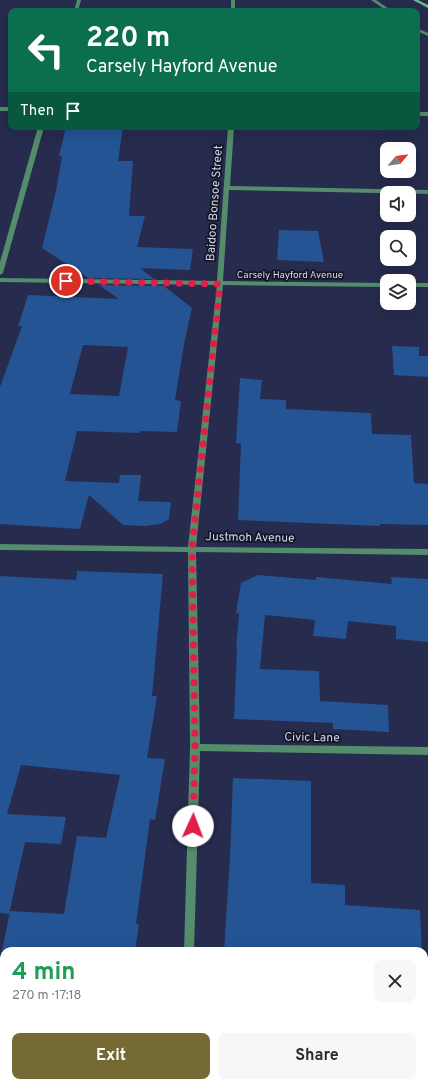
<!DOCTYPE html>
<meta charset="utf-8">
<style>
:root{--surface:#fff;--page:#f7f7f7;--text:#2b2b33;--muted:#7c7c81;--accent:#766a34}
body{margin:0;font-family:Overpass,sans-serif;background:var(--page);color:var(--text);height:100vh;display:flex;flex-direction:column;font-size:15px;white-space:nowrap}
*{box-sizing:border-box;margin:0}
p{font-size:13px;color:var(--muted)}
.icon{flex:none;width:22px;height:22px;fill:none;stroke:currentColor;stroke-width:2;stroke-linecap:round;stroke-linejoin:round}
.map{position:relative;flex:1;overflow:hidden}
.details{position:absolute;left:0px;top:947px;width:428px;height:140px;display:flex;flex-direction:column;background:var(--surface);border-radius:12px 12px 0 0;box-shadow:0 4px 16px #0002}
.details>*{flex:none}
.guide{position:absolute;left:8px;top:8px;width:412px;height:122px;border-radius:8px;box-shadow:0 4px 16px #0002;background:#0b6e4f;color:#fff;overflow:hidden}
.needle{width:26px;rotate:61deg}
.controls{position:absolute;left:380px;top:142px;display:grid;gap:8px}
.controls a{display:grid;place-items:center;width:36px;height:36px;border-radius:8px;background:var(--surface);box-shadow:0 4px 16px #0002;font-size:20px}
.pin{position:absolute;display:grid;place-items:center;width:34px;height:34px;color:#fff;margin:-17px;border:2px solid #fff;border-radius:50%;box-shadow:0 1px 4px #0007}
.me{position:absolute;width:44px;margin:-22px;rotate:2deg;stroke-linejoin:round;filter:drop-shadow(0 0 3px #0008)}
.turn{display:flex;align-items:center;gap:14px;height:84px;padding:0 12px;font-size:18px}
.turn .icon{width:52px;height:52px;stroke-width:2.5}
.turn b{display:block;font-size:28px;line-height:34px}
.then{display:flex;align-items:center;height:38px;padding:0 12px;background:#0003;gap:8px;font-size:15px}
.round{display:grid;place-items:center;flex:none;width:42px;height:42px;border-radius:8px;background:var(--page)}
.head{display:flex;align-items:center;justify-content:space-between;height:68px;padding:0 12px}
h1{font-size:24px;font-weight:700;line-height:30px;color:#1e9e55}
.action{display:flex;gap:8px;margin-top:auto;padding:8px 12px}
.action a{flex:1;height:46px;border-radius:8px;background:var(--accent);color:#fff;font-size:16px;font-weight:700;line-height:46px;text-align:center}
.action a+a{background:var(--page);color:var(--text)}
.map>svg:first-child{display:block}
.building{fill:#245494;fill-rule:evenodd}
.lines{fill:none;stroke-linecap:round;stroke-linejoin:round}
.service{fill:#548d6b;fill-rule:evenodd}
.minor{fill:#548d6b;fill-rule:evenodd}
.secondary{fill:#63c28c;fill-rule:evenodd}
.route{stroke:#e11d48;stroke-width:7;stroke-dasharray:0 12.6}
.labels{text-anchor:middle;stroke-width:3.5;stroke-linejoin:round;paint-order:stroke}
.far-street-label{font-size:10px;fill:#d4d8ef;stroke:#131525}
.street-label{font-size:12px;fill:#d4d8ef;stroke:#131525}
</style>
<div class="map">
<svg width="428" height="1087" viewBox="0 0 428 1087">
<rect width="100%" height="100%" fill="#272b4d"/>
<!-- building -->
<path class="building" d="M 66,127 L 123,127 L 118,161 L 133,161 L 129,216 L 145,216 L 137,247 L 193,249 L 190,270 L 140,268 L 154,279 L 88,278 L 42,248 L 56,191 L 62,156 L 59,156 Z
M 279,230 L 318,231 L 324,262 L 277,260 Z
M 99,285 L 164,286 L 192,308 L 184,344 L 175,400 L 181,401 L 177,432 L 140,431 L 140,433 L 77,431 L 65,481 L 119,483 L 120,475 L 141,475 L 138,501 L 171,502 L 169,519 L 160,524 L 145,526 L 123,525 L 89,495 L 80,529 L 0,524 L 0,387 L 22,326 L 18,326 L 28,295 L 119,299 ZM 83,345 L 128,347 L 119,396 L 70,394 Z
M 392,346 L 419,347 L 419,356 L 428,356 L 428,377 L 394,375 Z
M 240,378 L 262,380 L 260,399 L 286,400 L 286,409 L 371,413 L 372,434 L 411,435 L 414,483 L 428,484 L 428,525 L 380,524 L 380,526 L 238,520 L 241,444 L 236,443 Z
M 77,571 L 163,574 L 152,696 L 157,696 L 147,758 L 165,759 L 155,820 L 150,819 L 136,924 L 139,924 L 135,951 L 2,951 L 10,911 L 64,914 L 77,836 L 106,838 L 120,775 L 21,765 L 7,814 L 66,817 L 61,844 L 25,842 L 9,914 L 0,913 L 0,576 L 76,580 Z
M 258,575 L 316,580 L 316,577 L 392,584 L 391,577 L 428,579 L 428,642 L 396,639 L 396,626 L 348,621 L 346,639 L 313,636 L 315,620 L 265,615 L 260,669 L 319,671 L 320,701 L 388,705 L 389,732 L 333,729 L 333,723 L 234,719 L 237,647 L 236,647 L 239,614 L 236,613 L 241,583 Z
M 233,778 L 311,781 L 311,883 L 345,885 L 345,905 L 420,910 L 422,951 L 224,951 L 230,858 Z"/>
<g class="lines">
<!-- service -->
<path class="service" d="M 117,1083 L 129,1083 L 129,1087 L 117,1087 Z"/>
<!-- minor -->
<path class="minor" d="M 77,0 L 81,0 L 78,11 L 74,11 Z
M 231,0 L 235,0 L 235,11 L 231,11 Z
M 371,0 L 376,0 L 392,11 L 387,11 Z
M 417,28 L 428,33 L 428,36 L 417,31 Z
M 0,107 L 11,107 L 11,111 L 0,111 Z
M 417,112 L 428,112 L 428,116 L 417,116 Z
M 38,127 L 44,127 L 3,273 L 0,275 L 0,262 Z
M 228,127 L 234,127 L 230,186 L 428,190 L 428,194 L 229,190 L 223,281 L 387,283 L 387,287 L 223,285 L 196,547 L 428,549 L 428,555 L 196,552 L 200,744 L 428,747 L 428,755 L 200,751 L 194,951 L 184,951 L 190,747 L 188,552 L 0,550 L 0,544 L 188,547 L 217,285 L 0,282 L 0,278 L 217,281 Z
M 409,283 L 428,283 L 428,287 L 409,287 Z
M 0,1002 L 4,1002 L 4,1012 L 0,1012 Z
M 424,1014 L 428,1015 L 428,1025 L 424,1024 Z"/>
<!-- secondary -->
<path class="secondary" d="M 413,0 L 418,0 L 428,5 L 428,8 Z"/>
</g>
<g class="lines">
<!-- route -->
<path class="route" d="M 66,281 L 220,284 L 192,548 L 195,747 L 193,826"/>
</g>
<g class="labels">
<!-- far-street labels -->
<g class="far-street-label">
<text x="290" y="278">Carsely Hayford Avenue</text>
</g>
<!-- street labels -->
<g class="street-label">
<text transform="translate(214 203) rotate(-86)" y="4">Baidoo Bonsoe Street</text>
<text transform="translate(250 537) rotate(1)" y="4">Justmoh Avenue</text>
<text transform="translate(312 737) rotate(1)" y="4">Civic Lane</text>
</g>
</g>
</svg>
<div class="controls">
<a><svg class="needle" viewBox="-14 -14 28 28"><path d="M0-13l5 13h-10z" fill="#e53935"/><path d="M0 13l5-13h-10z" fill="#7c7c81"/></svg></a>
<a><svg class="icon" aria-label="sound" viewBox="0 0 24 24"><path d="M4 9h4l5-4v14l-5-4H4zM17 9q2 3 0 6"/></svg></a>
<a><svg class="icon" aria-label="search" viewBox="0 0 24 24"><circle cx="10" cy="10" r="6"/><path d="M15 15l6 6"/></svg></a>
<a><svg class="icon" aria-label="layers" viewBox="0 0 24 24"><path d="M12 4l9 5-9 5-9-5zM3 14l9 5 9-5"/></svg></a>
</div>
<div class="pin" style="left:66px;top:281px;background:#d93025"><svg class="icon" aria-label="arrive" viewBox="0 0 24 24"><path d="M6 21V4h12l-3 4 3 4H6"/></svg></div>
<svg class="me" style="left:193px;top:826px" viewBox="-20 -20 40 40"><circle r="19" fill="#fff"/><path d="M0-13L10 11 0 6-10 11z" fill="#e11d48"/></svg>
<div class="guide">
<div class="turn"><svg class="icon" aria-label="left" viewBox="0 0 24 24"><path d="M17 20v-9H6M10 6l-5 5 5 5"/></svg><div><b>220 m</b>Carsely Hayford Avenue</div></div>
<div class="then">Then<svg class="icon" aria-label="arrive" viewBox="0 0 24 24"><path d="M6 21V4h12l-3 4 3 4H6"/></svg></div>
</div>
<section class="details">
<div class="head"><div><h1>4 min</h1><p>270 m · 17:18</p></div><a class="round"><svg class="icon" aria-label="close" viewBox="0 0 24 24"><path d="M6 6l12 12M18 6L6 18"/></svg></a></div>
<div class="action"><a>Exit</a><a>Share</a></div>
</section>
</div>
